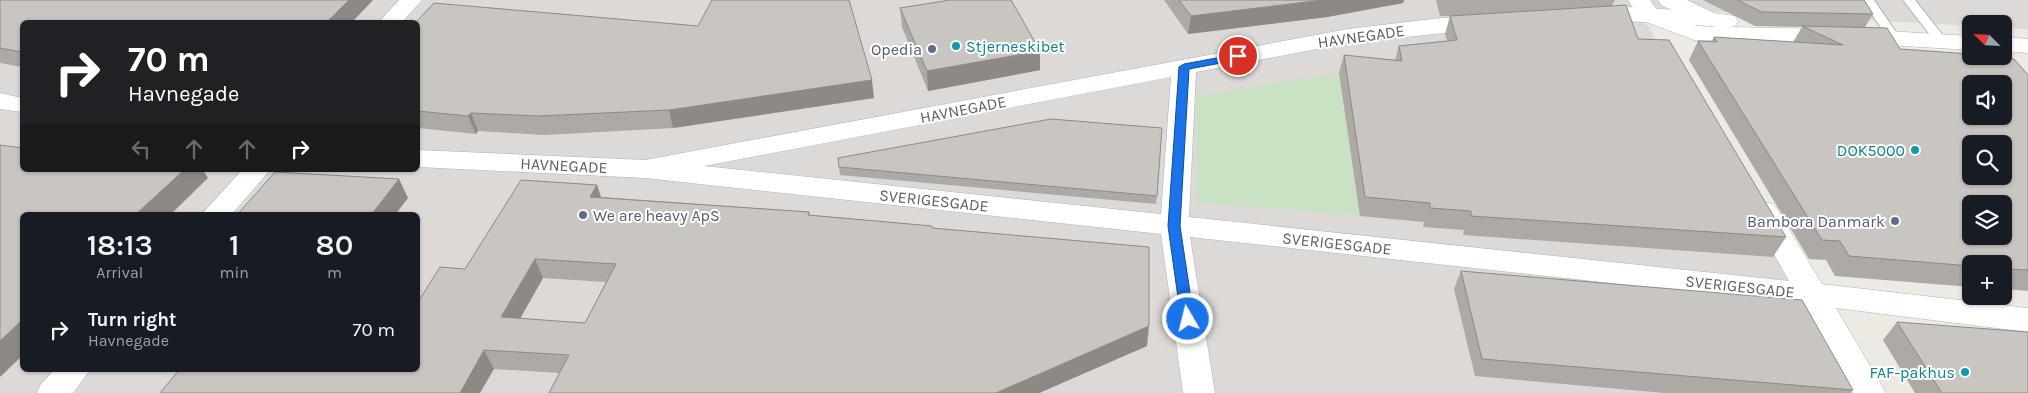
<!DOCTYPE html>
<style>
:root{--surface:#171b24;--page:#20242c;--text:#f1f3f6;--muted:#9ea1a6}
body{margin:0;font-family:Karla,sans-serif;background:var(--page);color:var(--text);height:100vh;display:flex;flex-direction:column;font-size:19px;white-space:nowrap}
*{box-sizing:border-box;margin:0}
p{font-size:16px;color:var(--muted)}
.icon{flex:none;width:28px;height:28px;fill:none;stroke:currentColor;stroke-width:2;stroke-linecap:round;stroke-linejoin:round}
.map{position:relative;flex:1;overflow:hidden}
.sheet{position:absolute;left:20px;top:212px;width:400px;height:160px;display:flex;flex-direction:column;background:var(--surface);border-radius:8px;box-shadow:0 1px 4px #0004}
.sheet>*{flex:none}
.top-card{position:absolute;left:20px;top:20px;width:400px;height:152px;border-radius:8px;box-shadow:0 1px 4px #0004;background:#202124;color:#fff;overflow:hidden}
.needle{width:32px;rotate:294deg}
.buttons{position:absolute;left:1962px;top:15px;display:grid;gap:10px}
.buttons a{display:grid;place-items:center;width:50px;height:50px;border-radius:8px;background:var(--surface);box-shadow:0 1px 4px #0004;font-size:25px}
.pin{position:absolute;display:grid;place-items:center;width:42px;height:42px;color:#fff;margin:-21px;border:2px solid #fff;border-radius:50%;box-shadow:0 1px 5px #0007}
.me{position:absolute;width:55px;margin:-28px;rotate:352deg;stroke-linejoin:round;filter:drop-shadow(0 0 4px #0008)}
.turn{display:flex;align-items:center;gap:18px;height:105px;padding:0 25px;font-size:22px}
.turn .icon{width:65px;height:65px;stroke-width:2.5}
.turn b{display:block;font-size:35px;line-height:42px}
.lanes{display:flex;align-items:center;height:48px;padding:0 25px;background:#0003;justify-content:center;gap:25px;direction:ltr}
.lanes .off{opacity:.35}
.eta{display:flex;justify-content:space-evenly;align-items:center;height:85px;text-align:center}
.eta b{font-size:30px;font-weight:600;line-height:35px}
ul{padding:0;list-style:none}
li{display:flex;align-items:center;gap:15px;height:65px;padding:0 25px}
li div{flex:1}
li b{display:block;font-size:19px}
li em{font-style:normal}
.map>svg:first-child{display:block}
.industrial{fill:#dcd9d6;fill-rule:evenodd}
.green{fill:#c8e2c3}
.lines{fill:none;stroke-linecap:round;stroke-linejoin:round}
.lane-casing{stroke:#afb2b5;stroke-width:2}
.street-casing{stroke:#afb2b5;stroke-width:1}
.secondary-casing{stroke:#b0b4b8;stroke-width:1}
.lane{fill:#fff;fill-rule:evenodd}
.street{fill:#fff;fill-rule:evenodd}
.secondary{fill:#fff;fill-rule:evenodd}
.wall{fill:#ada9a5;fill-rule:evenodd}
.shaded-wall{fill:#8d8a86}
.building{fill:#c9c5c0;stroke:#8d8a86;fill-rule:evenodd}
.route{fill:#1a73e8;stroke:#114b97}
.culture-dot{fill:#0f9aa8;stroke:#fff;stroke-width:2}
.service-dot{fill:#5c6f8a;stroke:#fff;stroke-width:2}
.labels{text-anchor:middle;stroke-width:4;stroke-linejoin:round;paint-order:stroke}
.street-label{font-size:16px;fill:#5c6063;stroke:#fff}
.culture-label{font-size:16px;fill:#0d838f;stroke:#fff;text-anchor:end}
.service-label{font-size:16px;fill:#4e5e75;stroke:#fff;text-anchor:end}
</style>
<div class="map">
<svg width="2028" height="393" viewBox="0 0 2028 393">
<rect width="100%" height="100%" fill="#edeae4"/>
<!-- industrial -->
<path class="industrial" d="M 0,0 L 2028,0 L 2028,29 L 2004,28 L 2004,24 L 1971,24 L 1971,26 L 1637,7 L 1859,393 L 0,393 ZM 22,22 L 418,22 L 418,170 L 22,170 ZM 22,215 L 418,215 L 418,370 L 22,370 Z"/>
<!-- green -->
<path class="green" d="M 1339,73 L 1360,216 L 1196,202 L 1197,96 Z"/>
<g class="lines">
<!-- lane casing -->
<g class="lane-casing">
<path id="lane" d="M 1862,0 L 1874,0 L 1900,38 L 1898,41 L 1890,41 Z
M 1903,0 L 1915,0 L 1945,38 L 1947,41 L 1945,44 L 1937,44 Z"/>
</g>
<!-- street casing -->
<g class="street-casing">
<path id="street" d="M 399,0 L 422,0 L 402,22 L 379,22 Z
M 1627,7 L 1709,12 L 1717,14 L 1720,19 L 1717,24 L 1709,26 L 1627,21 L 1593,24 L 1585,22 L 1582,17 L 1585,12 Z
M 1485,16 L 1493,18 L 1496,23 L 1493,28 L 1348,43 L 1196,72 L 1189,217 L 1789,281 L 1750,211 L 1754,204 L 1764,202 L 1774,204 L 1822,284 L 2028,308 L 2028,332 L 1836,308 L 1886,393 L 1853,393 L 1803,304 L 1190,237 L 1215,393 L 1183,393 L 1161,234 L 645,178 L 418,167 L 418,150 L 645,160 L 1348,29 L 1441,18 ZM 1171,77 L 1161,214 L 704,166 Z
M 0,93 L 22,98 L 22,112 L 0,109 Z
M 242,170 L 270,170 L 231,215 L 201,215 Z
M 54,370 L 90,370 L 73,393 L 37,393 L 41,384 Z"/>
</g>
<!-- secondary casing -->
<g class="secondary-casing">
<path id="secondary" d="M 1628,0 L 1650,0 L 1657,10 L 1697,26 L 1716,27 L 1701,24 L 1661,5 L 1658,0 L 1687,0 L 1714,13 L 1735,16 L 1738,21 L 1735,26 L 1731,27 L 1870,30 L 1971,36 L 1971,50 L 1870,44 L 1694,40 L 1641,20 Z
M 2004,37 L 2028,39 L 2028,53 L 2004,51 Z"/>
</g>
<!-- lane -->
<use href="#lane" class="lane"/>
<!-- street -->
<use href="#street" class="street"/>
<!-- secondary -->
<use href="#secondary" class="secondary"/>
</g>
<!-- wall -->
<path class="wall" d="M 0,0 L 373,0 L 352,22 L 22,22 L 22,67 L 0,63 Z
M 1164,0 L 1404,0 L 1403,3 L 1327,17 L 1188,34 Z
M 1436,0 L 1615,0 L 1612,6 L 1638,39 L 1786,237 L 1773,257 L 1463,235 L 1464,230 L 1423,227 L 1424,222 L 1360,216 L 1339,73 L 1344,55 L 1395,60 L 1399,46 L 1447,41 L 1445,34 L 1450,16 L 1440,16 Z
M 1703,0 L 1864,0 L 1873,14 L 1865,27 L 1900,49 L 2001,58 L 2028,75 L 2028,291 L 2004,289 L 2004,264 L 1971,264 L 1971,287 L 1835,276 L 1826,260 L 1809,259 L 1689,60 L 1698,41 L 1711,42 L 1714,37 L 1793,42 L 1802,27 L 1755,26 Z
M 900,8 L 1040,51 L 1040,70 L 928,91 L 902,27 Z
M 418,22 L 874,98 L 673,128 L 545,135 L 478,131 L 476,134 L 418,128 Z
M 839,167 L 1157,196 L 1156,204 L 840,175 Z
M 597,185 L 601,197 L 809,212 L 810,215 L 932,226 L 932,228 L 1147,346 L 1039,393 L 549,393 L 559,373 L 494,369 L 418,370 L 465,269 ZM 543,278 L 606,282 L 585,323 L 520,319 Z
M 1461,271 L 1853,390 L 1850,393 L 1665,393 L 1475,376 L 1454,289 Z
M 1897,322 L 2028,393 L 1915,393 L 1883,340 Z"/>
<!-- shaded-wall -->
<path class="shaded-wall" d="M 349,0 L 373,0 L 352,22 L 327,22 Z
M 1323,0 L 1404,0 L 1403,3 L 1327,17 L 1188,34 L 1191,16 Z
M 1040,51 L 1040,70 L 928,91 L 927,71 Z
M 872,80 L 874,98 L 673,128 L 669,110 Z
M 471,113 L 478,131 L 476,134 L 468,116 Z
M 184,170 L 203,170 L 208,178 L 170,215 L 135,215 Z
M 399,179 L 408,198 L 395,215 L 371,215 Z
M 597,185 L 603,204 L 590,197 Z
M 535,259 L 543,278 L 510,336 L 501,317 Z
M 22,320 L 22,356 L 0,377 L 0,341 Z
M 1149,326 L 1147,346 L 1039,393 L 996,393 Z
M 484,350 L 494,369 L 480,393 L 460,393 Z"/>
<!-- building -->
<path class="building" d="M 0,0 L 349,0 L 327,22 L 22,22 L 22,52 L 0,48 Z
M 712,0 L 849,0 L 872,80 L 669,110 L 538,116 L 471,113 L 468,116 L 418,111 L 418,22 L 416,22 L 434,3 L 698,26 Z
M 950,0 L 1011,0 L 1040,51 L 927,71 L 900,8 Z
M 1179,0 L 1323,0 L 1191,16 Z
M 1737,0 L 1864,0 L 1873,14 L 1762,12 Z
M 1626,5 L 1638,39 L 1669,40 L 1786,237 L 1471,216 L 1471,211 L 1430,208 L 1430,203 L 1365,197 L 1344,55 L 1402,61 L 1399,46 L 1457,40 L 1450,16 Z
M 1802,26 L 1887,28 L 1900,49 L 1971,54 L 1971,56 L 1999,56 L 2001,58 L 2014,59 L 2028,75 L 2028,270 L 2004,269 L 2004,264 L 1971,264 L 1971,266 L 1849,256 L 1840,241 L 1822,240 L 1698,41 L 1717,42 L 1714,37 L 1843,45 ZM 1971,84 L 2004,84 L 2004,116 L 1971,116 ZM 1971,144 L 2004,144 L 2004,176 L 1971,176 ZM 1971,204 L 2004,204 L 2004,236 L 1971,236 Z
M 1051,119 L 1162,128 L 1157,196 L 839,167 L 838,158 Z
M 0,145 L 22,148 L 22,170 L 184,170 L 135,215 L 22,215 L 22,320 L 0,341 Z
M 275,172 L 399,179 L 371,215 L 237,215 Z
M 521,180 L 597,185 L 590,197 L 809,212 L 808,215 L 932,226 L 932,228 L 1149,247 L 1149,326 L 996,393 L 549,393 L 569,355 L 484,350 L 460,393 L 160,393 L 179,370 L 418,370 L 418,302 L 440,267 L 465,269 ZM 535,259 L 616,264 L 585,323 L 501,317 Z
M 1461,271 L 1802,300 L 1853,390 L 1482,359 Z
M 1897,322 L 2028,332 L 2028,393 L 1942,393 Z"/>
<!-- route -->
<path class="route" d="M 1238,54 L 1242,54 L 1242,59 L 1189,69 L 1180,226 L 1194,319 L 1188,323 L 1181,319 L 1168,226 L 1179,67 L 1184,64 Z"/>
<!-- markers -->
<g class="culture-dot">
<circle cx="956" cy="46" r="5"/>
<circle cx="1915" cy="150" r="5"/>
<circle cx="1965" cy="372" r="5"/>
</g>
<g class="service-dot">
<circle cx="932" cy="49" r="5"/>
<circle cx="583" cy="215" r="5"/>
<circle cx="1895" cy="221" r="5"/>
</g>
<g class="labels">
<!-- street labels -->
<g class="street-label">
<text transform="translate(1361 36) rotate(-8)" y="6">HAVNEGADE</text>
<text transform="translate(963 109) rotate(-11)" y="6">HAVNEGADE</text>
<text transform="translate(564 165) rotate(3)" y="6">HAVNEGADE</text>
<text transform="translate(934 200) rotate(6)" y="6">SVERIGESGADE</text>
<text transform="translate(1337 243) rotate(6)" y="6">SVERIGESGADE</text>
<text transform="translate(1740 286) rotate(6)" y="6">SVERIGESGADE</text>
</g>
<!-- culture labels -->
<g class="culture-label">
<text x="966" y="52" text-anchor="start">Stjerneskibet</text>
<text x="1905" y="156">DOK5000</text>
<text x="1955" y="378">FAF-pakhus</text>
</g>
<!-- service labels -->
<g class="service-label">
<text x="922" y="55">Opedia</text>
<text x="593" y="221" text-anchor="start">We are heavy ApS</text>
<text x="1885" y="227">Bambora Danmark</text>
</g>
</g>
</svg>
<div class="buttons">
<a><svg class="needle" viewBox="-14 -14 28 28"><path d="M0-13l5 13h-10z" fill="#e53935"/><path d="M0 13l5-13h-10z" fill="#9ea1a6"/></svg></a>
<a><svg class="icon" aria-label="sound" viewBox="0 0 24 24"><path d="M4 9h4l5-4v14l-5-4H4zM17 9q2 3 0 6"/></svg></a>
<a><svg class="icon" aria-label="search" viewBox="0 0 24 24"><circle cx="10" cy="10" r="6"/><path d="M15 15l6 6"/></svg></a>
<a><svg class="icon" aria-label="layers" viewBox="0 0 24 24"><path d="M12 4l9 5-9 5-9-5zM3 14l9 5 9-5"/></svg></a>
<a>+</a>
</div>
<div class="pin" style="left:1238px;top:56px;background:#d93025"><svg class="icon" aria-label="arrive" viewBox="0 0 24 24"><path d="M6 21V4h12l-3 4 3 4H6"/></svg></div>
<svg class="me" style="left:1188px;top:319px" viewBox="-20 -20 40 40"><circle r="17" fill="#1a73e8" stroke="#fff" stroke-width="3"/><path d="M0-11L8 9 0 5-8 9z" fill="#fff"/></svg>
<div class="top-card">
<div class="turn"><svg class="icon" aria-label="right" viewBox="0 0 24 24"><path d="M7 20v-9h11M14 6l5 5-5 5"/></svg><div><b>70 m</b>Havnegade</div></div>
<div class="lanes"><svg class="icon off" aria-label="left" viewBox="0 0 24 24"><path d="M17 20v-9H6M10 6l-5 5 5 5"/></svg><svg class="icon off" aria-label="ahead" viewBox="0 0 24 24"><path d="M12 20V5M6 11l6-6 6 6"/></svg><svg class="icon off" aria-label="ahead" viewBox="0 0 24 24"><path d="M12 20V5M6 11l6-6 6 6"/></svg><svg class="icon" aria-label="right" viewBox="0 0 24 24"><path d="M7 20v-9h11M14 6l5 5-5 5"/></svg></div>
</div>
<section class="sheet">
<div class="eta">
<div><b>18:13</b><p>Arrival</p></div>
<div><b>1</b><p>min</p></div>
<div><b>80</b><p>m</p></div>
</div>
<ul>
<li><svg class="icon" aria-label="right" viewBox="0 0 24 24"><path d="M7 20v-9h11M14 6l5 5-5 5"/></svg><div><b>Turn right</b><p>Havnegade</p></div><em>70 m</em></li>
</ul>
</section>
</div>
